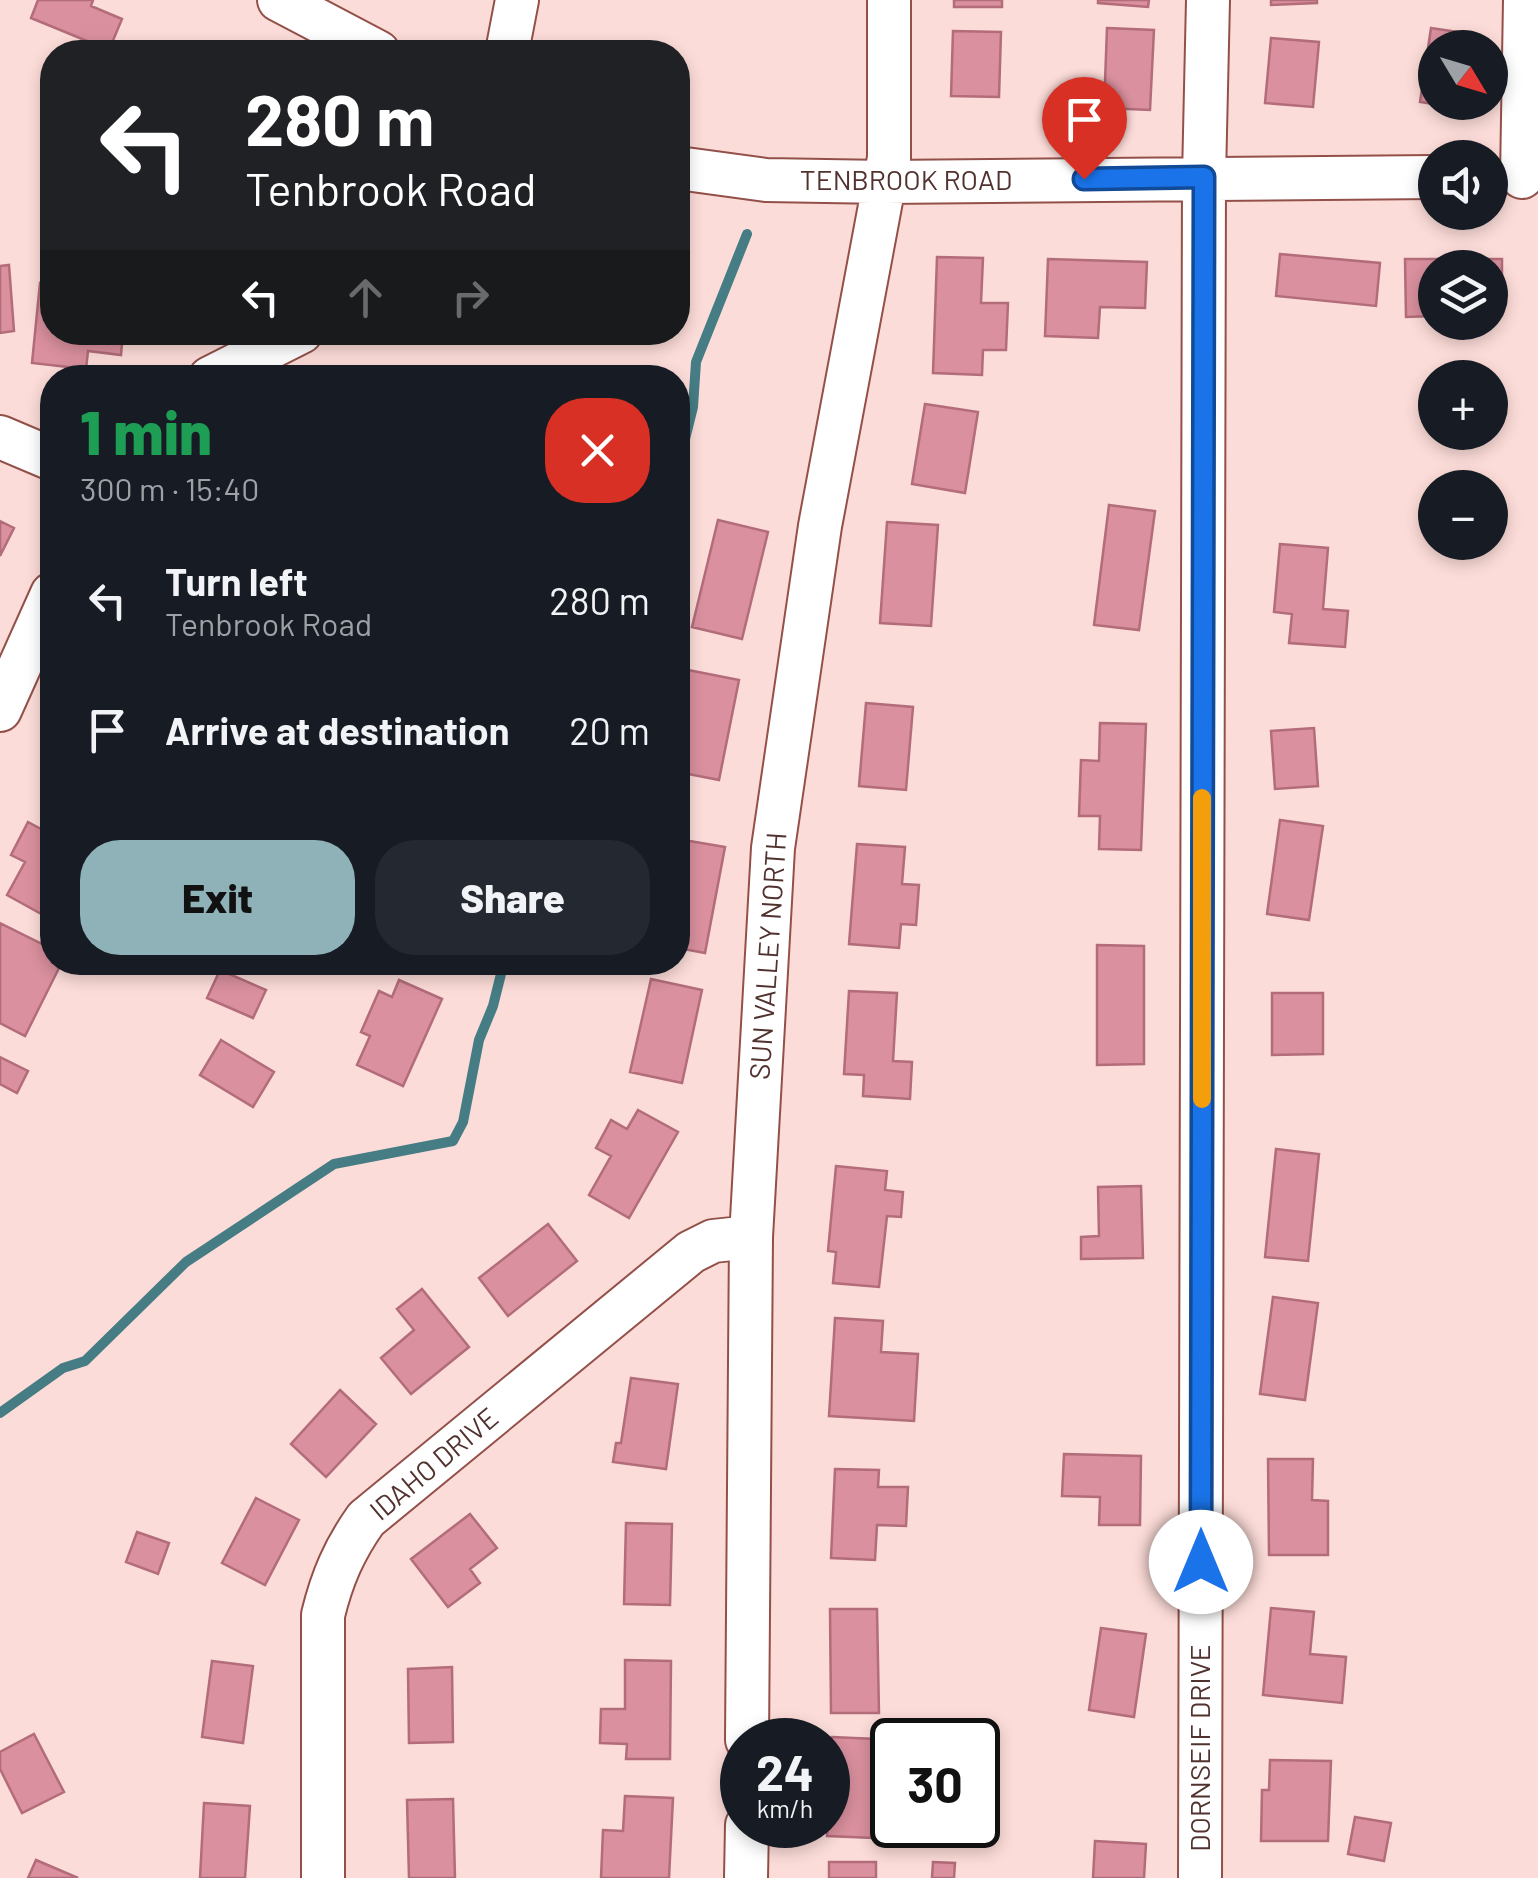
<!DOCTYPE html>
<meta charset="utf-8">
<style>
:root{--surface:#171b24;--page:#242831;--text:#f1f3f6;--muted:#9ea1a6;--accent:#8eb2b8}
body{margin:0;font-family:Barlow,sans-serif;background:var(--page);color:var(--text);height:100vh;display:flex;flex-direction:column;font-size:38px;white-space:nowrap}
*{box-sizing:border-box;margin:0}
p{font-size:32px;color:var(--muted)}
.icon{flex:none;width:55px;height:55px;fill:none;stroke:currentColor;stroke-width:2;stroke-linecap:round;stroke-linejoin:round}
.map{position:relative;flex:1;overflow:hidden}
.panel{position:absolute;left:40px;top:365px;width:650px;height:610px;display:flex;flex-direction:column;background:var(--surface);border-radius:40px;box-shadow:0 5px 15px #0003}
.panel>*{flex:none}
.top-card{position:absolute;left:40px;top:40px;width:650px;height:305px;border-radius:40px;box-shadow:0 5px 15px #0003;background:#202124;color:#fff;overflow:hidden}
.needle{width:65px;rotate:128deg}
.buttons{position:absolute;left:1418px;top:30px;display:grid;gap:20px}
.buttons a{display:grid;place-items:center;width:90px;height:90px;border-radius:50%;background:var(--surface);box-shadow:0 5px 15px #0003;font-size:50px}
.speed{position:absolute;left:720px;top:1718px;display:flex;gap:20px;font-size:50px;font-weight:700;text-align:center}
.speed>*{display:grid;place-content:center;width:130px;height:130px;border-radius:50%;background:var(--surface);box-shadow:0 5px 15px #0003;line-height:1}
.speed small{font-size:25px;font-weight:400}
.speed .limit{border:5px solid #111;border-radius:15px;background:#fff;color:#111}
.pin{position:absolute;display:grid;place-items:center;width:85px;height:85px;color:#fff;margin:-102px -42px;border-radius:50% 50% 50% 0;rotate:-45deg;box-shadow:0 0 10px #0007}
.pin .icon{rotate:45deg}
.me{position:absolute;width:110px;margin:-55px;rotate:0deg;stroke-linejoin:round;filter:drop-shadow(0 0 8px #0008)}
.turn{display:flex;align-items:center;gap:35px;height:210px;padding:0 40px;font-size:45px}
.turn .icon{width:130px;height:130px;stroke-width:2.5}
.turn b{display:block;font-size:70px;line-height:85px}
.lanes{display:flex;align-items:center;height:95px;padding:0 40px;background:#0003;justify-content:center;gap:50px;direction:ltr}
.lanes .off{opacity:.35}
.round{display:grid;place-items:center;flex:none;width:105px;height:105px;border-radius:40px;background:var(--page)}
.overview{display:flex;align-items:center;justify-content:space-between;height:170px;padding:0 40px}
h1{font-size:60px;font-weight:800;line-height:75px;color:#1e9e55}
.action{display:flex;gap:20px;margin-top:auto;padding:20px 40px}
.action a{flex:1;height:115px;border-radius:40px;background:var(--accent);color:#111;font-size:40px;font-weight:800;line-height:115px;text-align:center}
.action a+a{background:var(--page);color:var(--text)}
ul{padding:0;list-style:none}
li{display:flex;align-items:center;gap:30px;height:130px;padding:0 40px}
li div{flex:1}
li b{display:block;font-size:38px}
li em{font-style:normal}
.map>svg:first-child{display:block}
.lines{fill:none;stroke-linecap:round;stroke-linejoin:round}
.stream{stroke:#467c84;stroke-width:10}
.building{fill:#da909e;stroke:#b26c7a;stroke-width:2.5}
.minor-casing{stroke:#935049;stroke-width:46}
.minor{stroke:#fff;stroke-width:42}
.route-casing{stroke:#114b97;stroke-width:25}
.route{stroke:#1a73e8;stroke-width:18}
.slow{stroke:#f59e0b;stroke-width:18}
.labels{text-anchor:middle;stroke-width:9;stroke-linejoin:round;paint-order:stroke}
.street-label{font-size:28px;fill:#51322f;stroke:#fff}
</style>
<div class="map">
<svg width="1538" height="1878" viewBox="0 0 1538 1878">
<rect width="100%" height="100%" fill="#fcdcd8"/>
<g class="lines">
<!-- stream -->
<path class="stream" d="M 678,467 L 693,407 L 696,362 L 747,234
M 0,1413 L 63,1368 L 85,1361 L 186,1262 L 334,1164 L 453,1141 L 463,1122 L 479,1040 L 493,1006 L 504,962"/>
</g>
<!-- building -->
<path class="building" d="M 38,0 L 93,0 L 91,6 L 122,19 L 109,50 L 31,18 Z
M 954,0 L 1002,0 L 1002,7 L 954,7 Z
M 1098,0 L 1149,0 L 1148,7 L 1098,3 Z
M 1271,0 L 1317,0 L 1317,3 L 1271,5 Z
M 1107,28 L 1154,30 L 1150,110 L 1104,108 Z
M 1431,28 L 1478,35 L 1476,48 L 1435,48 L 1435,102 L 1468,102 L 1467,109 L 1420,102 Z
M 953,31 L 1001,32 L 999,97 L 951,96 Z
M 1271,38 L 1319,42 L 1313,107 L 1265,103 Z
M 1280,254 L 1380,263 L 1376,306 L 1276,296 Z
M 937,257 L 983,258 L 981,303 L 1008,303 L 1006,350 L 983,350 L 982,375 L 933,373 Z
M 1048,259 L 1147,262 L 1145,308 L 1100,307 L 1098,338 L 1045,336 Z
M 1405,259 L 1502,259 L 1502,315 L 1490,316 L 1490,268 L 1435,268 L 1435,316 L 1406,317 Z
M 9,265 L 14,331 L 0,333 L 0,266 Z
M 40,283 L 52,285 L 52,332 L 123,332 L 121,355 L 88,351 L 86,369 L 32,363 Z
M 925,404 L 978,412 L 965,493 L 912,484 Z
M 1109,505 L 1155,511 L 1139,630 L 1094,625 Z
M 718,520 L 768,532 L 742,639 L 692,627 Z
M 0,521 L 14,528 L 0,556 Z
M 887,522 L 938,525 L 931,626 L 880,623 Z
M 1280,544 L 1328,548 L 1323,609 L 1348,611 L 1345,647 L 1289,643 L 1292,614 L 1274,612 Z
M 678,668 L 739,680 L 719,780 L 678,772 L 678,743 L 683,716 L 678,715 Z
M 866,703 L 913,707 L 906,790 L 859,786 Z
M 1100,723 L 1146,724 L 1141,850 L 1099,849 L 1100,816 L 1079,816 L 1081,760 L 1099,761 Z
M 1314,728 L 1318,786 L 1275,789 L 1271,731 Z
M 1280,820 L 1323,826 L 1309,920 L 1267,914 Z
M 28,822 L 52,835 L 52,920 L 7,895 L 25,862 L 11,855 Z
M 678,839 L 725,847 L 705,953 L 678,948 Z
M 857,844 L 905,847 L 902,884 L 919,885 L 916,925 L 901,924 L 899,948 L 849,944 Z
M 0,923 L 52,949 L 52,962 L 62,962 L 25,1036 L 0,1023 Z
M 1097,945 L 1144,946 L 1144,1064 L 1097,1065 Z
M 220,970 L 266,990 L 253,1018 L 207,998 Z
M 651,979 L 702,990 L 682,1083 L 630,1072 Z
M 399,980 L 442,999 L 403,1086 L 357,1065 L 370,1036 L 361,1032 L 379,991 L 392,997 Z
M 849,991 L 897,993 L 893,1061 L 912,1062 L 910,1099 L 863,1096 L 864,1075 L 844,1074 Z
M 1272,993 L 1323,993 L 1323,1054 L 1272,1055 Z
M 221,1040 L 274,1072 L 253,1107 L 200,1075 Z
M 0,1057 L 28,1071 L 17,1093 L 0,1084 Z
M 638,1110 L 678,1132 L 629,1218 L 589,1195 L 611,1156 L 596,1148 L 611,1120 L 627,1129 Z
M 1276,1149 L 1319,1154 L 1308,1261 L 1265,1257 Z
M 836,1166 L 887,1171 L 885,1190 L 903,1192 L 901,1217 L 887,1216 L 879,1287 L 833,1283 L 836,1252 L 828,1251 Z
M 1141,1186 L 1143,1258 L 1081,1259 L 1081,1237 L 1099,1236 L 1098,1187 Z
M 548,1224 L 577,1261 L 508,1316 L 479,1278 Z
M 422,1289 L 469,1347 L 411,1394 L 381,1358 L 414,1330 L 397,1309 Z
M 1273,1297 L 1318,1303 L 1305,1400 L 1260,1394 Z
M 835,1318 L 883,1321 L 881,1352 L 918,1354 L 914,1421 L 829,1416 Z
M 631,1378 L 678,1384 L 666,1469 L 613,1462 L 616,1443 L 621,1443 Z
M 340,1390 L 376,1424 L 326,1477 L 291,1444 Z
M 1064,1454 L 1141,1456 L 1140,1525 L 1099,1525 L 1100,1497 L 1062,1496 Z
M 1268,1459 L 1313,1459 L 1312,1500 L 1328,1501 L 1328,1555 L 1269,1555 Z
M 835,1469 L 879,1470 L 878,1487 L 908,1487 L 906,1526 L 877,1525 L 875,1560 L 831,1558 Z
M 256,1498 L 299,1520 L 265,1585 L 222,1563 Z
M 470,1514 L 497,1548 L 470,1569 L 480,1583 L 448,1607 L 411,1559 Z
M 626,1523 L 672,1524 L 670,1605 L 624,1604 Z
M 137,1532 L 169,1543 L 158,1574 L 126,1562 Z
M 1271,1608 L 1314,1612 L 1310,1654 L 1346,1657 L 1342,1703 L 1263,1695 Z
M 830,1609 L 877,1609 L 879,1713 L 831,1713 Z
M 1101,1628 L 1146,1634 L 1134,1717 L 1089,1710 Z
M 625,1660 L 671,1661 L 670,1759 L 626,1759 L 627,1744 L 600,1743 L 601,1709 L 625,1709 Z
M 212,1661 L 253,1666 L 243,1743 L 202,1737 Z
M 452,1667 L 453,1742 L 409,1743 L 408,1669 Z
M 34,1734 L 64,1792 L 22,1813 L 0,1769 L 0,1752 Z
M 832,1737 L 876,1739 L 875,1770 L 892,1771 L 892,1825 L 897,1825 L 897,1839 L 827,1836 Z
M 1270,1760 L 1331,1761 L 1328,1841 L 1261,1841 L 1262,1790 L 1269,1790 Z
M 625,1796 L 673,1798 L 669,1878 L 601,1878 L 603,1830 L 623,1831 Z
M 453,1799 L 455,1878 L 409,1878 L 407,1800 Z
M 204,1803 L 250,1806 L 245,1878 L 200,1878 Z
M 1355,1817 L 1391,1823 L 1384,1861 L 1348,1854 Z
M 1095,1841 L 1146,1844 L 1144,1878 L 1093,1878 Z
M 36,1860 L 78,1878 L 28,1878 Z
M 829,1862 L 876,1862 L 876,1878 L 829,1878 Z
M 933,1862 L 955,1863 L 954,1878 L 932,1878 Z"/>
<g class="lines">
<!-- minor casing -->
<g class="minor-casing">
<path id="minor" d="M 279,0 L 378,52
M 507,52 L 517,0
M 678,168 L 766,180 L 885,182 L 1435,177
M 1522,177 L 1525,0
M 210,378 L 301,332
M 0,437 L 52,459
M 0,710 L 52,594
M 747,1740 L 751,1237 L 773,848 L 820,526 L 889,158 L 889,0
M 323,1878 L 323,1615 C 332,1578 344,1550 366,1519 L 691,1252 L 713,1241 L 751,1237
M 746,1878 L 747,1825
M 1200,1878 L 1204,177 L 1208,0"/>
</g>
<!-- minor -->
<use href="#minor" class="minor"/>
</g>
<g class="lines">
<!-- route casing -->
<g class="route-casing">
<path id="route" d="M 1084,179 L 1204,177 L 1201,1562"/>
</g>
<!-- route -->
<use href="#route" class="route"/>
<!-- slow -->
<path class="slow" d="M 1202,1099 L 1202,798"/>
</g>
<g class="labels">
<!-- street labels -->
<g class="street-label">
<text x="906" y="190">TENBROOK ROAD</text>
<text transform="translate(768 956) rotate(-86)" y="10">SUN VALLEY NORTH</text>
<text transform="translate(434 1464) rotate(-40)" y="10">IDAHO DRIVE</text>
<text transform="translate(1200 1748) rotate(-90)" y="10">DORNSEIF DRIVE</text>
</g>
</g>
</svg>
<div class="buttons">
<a><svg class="needle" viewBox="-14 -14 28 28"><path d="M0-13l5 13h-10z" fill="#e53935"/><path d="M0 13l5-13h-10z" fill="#9ea1a6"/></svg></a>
<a><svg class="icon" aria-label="sound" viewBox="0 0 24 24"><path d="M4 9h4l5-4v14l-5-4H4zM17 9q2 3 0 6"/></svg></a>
<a><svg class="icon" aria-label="layers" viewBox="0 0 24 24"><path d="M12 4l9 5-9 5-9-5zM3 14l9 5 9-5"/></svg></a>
<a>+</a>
<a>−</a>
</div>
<div class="speed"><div>24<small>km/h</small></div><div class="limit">30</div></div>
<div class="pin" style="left:1084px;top:179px;background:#d93025"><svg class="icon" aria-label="arrive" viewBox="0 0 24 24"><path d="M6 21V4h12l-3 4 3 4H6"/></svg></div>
<svg class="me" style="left:1201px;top:1562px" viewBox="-20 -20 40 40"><circle r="19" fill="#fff"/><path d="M0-13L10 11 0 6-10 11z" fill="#1a73e8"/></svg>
<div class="top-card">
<div class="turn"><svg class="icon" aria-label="left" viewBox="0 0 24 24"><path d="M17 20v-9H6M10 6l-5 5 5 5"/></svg><div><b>280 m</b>Tenbrook Road</div></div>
<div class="lanes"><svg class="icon" aria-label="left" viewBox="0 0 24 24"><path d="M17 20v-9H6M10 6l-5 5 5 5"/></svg><svg class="icon off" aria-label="ahead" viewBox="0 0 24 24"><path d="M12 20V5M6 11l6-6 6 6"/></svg><svg class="icon off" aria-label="right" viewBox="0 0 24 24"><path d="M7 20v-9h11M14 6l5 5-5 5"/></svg></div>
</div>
<section class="panel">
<div class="overview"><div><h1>1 min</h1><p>300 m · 15:40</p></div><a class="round" style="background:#d93025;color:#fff"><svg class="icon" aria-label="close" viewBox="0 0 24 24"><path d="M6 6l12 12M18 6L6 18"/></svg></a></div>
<ul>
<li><svg class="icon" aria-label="left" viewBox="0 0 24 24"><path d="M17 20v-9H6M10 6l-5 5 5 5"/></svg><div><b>Turn left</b><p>Tenbrook Road</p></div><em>280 m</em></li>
<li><svg class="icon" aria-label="arrive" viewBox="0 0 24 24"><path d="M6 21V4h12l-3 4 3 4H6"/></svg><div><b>Arrive at destination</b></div><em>20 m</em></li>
</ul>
<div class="action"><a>Exit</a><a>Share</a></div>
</section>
</div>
